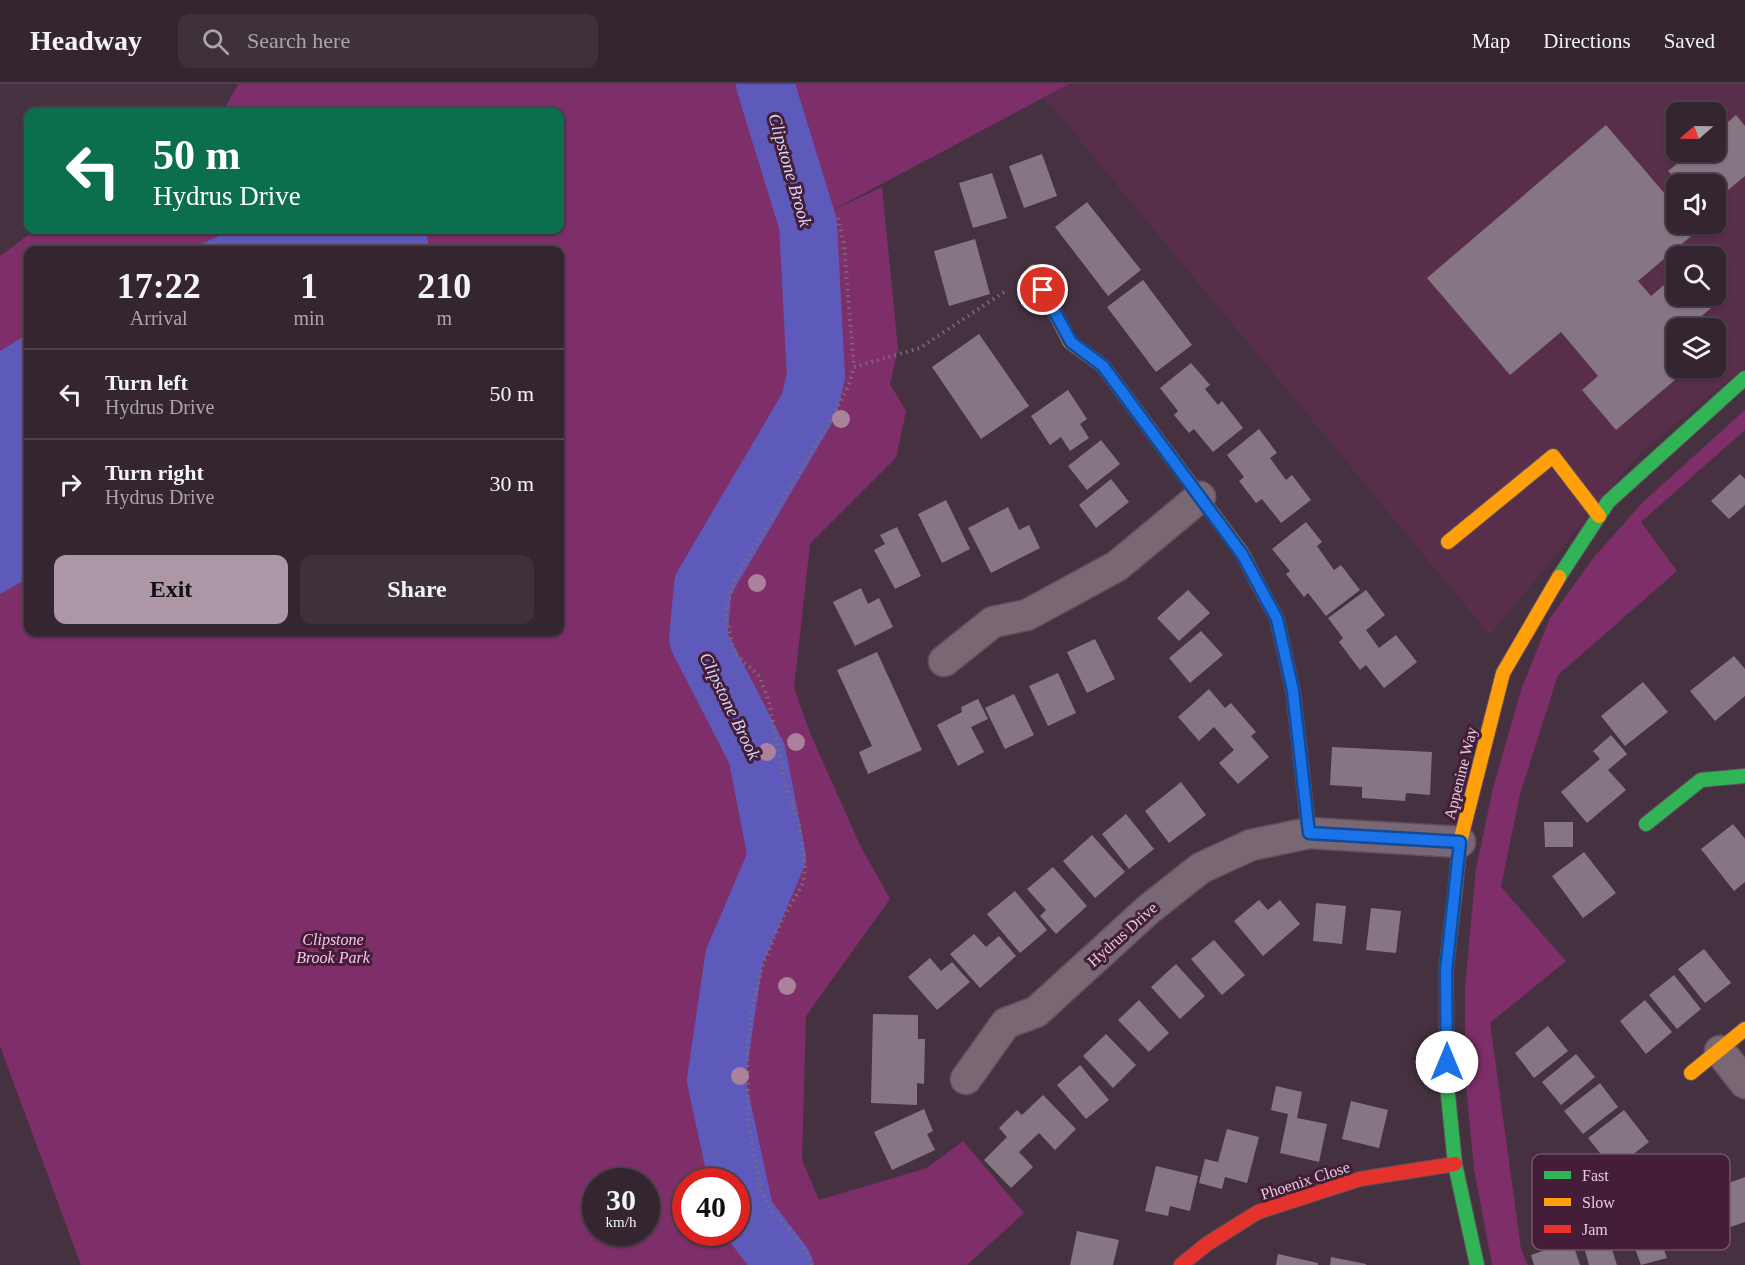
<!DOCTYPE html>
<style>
:root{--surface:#342530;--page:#3f313c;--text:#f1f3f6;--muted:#a9a5ab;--line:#4e424c;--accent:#ad96a5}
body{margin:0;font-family:"Times New Roman",serif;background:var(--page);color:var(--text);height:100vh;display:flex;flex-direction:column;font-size:22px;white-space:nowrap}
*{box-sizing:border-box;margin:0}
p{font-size:20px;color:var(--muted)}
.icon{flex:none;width:33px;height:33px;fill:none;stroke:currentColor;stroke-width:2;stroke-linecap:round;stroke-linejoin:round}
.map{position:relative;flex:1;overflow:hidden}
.drawer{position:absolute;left:24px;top:162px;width:540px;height:390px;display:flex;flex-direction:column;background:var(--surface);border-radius:12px;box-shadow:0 2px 4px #0004,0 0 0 2px var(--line)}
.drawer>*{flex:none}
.banner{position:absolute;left:24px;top:24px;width:540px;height:126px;border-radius:12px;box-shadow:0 2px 4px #0004,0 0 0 2px var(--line);background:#0b6e4f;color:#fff;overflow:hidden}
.needle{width:39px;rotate:250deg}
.controls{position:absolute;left:1666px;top:18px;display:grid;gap:12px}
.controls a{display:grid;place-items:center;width:60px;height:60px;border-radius:12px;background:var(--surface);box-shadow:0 2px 4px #0004,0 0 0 2px var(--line);font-size:30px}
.speed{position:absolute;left:582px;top:1084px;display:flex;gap:12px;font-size:30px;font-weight:700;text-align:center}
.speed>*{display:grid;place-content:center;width:78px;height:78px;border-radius:50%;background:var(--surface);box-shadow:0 2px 4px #0004,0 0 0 2px var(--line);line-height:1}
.speed small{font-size:15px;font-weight:400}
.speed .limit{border:9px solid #d22;background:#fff;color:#111}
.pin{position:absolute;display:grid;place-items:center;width:51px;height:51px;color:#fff;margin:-26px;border:3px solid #fff;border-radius:50%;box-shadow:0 2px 6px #0007}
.me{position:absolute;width:66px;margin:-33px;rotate:0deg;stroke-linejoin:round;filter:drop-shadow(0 0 4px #0008)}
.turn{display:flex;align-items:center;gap:21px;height:126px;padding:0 30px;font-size:27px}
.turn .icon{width:78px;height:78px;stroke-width:2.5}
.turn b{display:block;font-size:42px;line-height:51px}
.eta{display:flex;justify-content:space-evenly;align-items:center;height:102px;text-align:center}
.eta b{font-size:36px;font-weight:600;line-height:42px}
.action{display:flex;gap:12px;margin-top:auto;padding:12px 30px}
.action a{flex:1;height:69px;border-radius:12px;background:var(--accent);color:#111;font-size:24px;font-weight:600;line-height:69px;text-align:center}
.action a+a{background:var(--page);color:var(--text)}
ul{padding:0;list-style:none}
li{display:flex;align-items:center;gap:18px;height:90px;padding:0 30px;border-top:2px solid var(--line)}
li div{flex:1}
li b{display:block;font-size:22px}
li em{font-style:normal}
header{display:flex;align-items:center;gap:36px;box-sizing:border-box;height:84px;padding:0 30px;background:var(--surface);border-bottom:2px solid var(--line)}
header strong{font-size:28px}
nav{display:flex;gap:33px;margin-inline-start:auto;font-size:21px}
.search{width:420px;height:54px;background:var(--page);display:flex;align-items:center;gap:15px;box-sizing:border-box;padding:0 21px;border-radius:12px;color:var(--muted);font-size:22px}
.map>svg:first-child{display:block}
.built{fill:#582e4b;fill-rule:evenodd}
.green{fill:#7e2f69;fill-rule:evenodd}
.water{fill:#5e5abb}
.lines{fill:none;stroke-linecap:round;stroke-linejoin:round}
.river{stroke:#5e5abb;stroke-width:58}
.building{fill:#867684}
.street-casing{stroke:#63505d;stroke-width:33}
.fast-casing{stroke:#63505d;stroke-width:16}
.slow-casing{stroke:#63505d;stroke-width:16}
.jam-casing{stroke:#63505d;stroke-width:16}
.path{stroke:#7c6c76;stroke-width:4;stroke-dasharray:1.5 4.5;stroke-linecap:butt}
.street{stroke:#796873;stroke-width:30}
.fast{stroke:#30b455;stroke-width:14}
.slow{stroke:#ff9f0a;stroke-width:14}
.jam{stroke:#e5322d;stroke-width:14}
.tree{fill:#aa829c}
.route-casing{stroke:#114b97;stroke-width:15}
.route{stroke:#1a73e8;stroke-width:10}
.labels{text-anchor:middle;stroke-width:6;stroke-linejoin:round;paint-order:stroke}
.street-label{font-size:16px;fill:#e5ccdb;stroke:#441e38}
.park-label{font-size:16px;font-style:italic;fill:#fbc5e8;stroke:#441e38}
.water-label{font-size:18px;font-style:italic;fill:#d4d7f3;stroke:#441e38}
.key{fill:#441e38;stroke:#745269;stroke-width:1.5}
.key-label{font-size:16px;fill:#e5ccdb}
</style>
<header>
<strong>Headway</strong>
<div class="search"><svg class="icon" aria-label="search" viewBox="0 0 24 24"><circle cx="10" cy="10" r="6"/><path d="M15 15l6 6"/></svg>Search here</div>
<nav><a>Map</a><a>Directions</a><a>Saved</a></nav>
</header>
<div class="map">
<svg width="1745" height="1181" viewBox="0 0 1745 1181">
<rect width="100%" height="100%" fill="#463140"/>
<!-- built -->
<path class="built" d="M 1068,0 L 1745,0 L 1745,282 L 1638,371 L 1490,551 L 1044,13 ZM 1677,28 L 1716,28 L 1716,68 L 1677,68 ZM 1677,100 L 1716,100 L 1716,140 L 1677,140 ZM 1677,172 L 1716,172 L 1716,212 L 1677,212 ZM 1677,244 L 1716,244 L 1716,284 L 1677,284 Z"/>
<!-- green -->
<path class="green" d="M 238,0 L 1069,0 L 831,127 L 882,103 L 898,265 L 890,300 L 906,327 L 896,374 L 810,460 L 794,604 L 810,649 L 860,761 L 890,815 L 806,932 L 802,1076 L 819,1116 L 927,1084 L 963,1057 L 1024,1129 L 967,1181 L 799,1181 L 757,1130 L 728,996 L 744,880 L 784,777 L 778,729 L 766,668 L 707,554 L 710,504 L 816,324 L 824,293 L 816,135 L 808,140 L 813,246 L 809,321 L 703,501 L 698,555 L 757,670 L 777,773 L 734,874 L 716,996 L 745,1130 L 784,1181 L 81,1181 L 0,962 L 0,172 L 35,146 L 560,146 L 560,28 L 223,28 ZM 28,166 L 560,166 L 560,548 L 28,548 ZM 596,1098 L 646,1098 L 646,1149 L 596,1149 ZM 686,1098 L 736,1098 L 736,1149 L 686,1149 Z
M 1745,326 L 1745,346 L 1641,438 L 1677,487 L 1558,591 L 1520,710 L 1501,803 L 1566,877 L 1490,939 L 1521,1165 L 1528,1181 L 1492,1181 L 1474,1085 L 1465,991 L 1465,902 L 1476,785 L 1493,704 L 1522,603 L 1550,534 L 1594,473 L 1643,418 Z"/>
<!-- water -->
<path class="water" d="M 233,146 L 426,146 L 429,166 L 187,166 Z
M 28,250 L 28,494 L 0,510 L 0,267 Z"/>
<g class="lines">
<!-- river -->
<path class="river" d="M 765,0 L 808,140 L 816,292 L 809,321 L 703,501 L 698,555 L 757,670 L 777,773 L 734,874 L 716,996 L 745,1130 L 784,1181"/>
</g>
<!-- building -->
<path class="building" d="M 1736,31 L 1745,42 L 1745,92 L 1716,116 L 1716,100 L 1680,100 L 1668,87 L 1692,68 L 1716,68 L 1716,48 Z
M 1606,41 L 1677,124 L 1677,140 L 1690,140 L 1697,147 L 1638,197 L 1651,212 L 1676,191 L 1677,212 L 1716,212 L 1716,199 L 1727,211 L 1687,244 L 1677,244 L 1677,253 L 1673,257 L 1677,262 L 1677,284 L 1689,284 L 1616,346 L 1582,306 L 1598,292 L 1561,248 L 1510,291 L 1427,194 Z
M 1042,70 L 1057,112 L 1024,124 L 1009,82 Z
M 992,89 L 1007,134 L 973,144 L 959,99 Z
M 1087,118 L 1141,186 L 1108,212 L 1055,143 Z
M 975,155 L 990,210 L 949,222 L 934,167 Z
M 1143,196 L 1192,261 L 1156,288 L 1107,223 Z
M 979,250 L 1029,322 L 981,355 L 932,283 Z
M 1191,279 L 1210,301 L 1205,305 L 1218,321 L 1222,317 L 1243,344 L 1213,368 L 1194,345 L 1189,349 L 1174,331 L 1178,327 L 1160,304 Z
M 1068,306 L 1087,335 L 1080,340 L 1089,354 L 1070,367 L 1061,353 L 1050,361 L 1031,332 Z
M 1259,345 L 1277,369 L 1270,374 L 1286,396 L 1292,391 L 1311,416 L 1281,439 L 1262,415 L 1256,419 L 1239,397 L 1244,393 L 1227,371 Z
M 1101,356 L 1120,380 L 1087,406 L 1068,382 Z
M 1740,390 L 1745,395 L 1745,421 L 1729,435 L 1711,417 Z
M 1111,395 L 1129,418 L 1096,444 L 1079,421 Z
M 946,416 L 970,465 L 942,479 L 918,430 Z
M 1008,423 L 1019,446 L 1029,441 L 1040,464 L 991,489 L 968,444 Z
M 1306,438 L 1322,458 L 1317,462 L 1334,486 L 1341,481 L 1360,506 L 1326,532 L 1308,509 L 1304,513 L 1286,490 L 1290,487 L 1272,465 Z
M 897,443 L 921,492 L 895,505 L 874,466 L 885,460 L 880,451 Z
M 861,504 L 868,520 L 879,514 L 893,543 L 855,562 L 833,518 Z
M 1188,506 L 1210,529 L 1179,557 L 1157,534 Z
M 1366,506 L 1385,531 L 1366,546 L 1379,564 L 1396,551 L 1417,578 L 1384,604 L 1366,581 L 1360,586 L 1339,558 L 1343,554 L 1328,534 Z
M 1201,547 L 1223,571 L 1190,599 L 1169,574 Z
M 1095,555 L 1115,595 L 1087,609 L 1067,568 Z
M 877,568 L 922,666 L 868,690 L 859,668 L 872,662 L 837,586 Z
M 1734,572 L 1745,585 L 1745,612 L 1715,637 L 1690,607 Z
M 1058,589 L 1076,629 L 1048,642 L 1029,602 Z
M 1643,598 L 1668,628 L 1625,662 L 1601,632 Z
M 1209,605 L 1225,624 L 1231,619 L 1256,648 L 1251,652 L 1269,673 L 1238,700 L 1219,679 L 1234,666 L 1214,643 L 1199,657 L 1178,633 Z
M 1014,610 L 1034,651 L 1005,665 L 985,624 Z
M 978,615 L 988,635 L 971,643 L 984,668 L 958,682 L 937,641 L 962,628 L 961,623 Z
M 1611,651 L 1627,670 L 1608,686 L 1626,706 L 1587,739 L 1561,708 L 1600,675 L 1593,667 Z
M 1332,663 L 1432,668 L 1430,711 L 1406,709 L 1405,717 L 1362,714 L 1362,703 L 1330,701 Z
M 1181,698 L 1206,731 L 1169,759 L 1145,727 Z
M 1126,730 L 1154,765 L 1129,785 L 1102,750 Z
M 1544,738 L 1573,738 L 1573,763 L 1545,763 Z
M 1733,740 L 1745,755 L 1745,798 L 1734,807 L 1701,765 Z
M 1092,751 L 1125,788 L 1095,814 L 1063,777 Z
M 1584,768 L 1616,809 L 1583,834 L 1552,792 Z
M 1053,783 L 1087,822 L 1056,850 L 1040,832 L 1046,826 L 1027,805 Z
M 1015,807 L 1047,846 L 1020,869 L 987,830 Z
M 1259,816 L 1268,826 L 1280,816 L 1300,840 L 1263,872 L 1234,837 Z
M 1316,819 L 1346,822 L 1342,860 L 1313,857 Z
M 1371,824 L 1401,827 L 1396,869 L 1366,866 Z
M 974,850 L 986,863 L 999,852 L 1016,872 L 980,904 L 950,870 Z
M 1214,856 L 1245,891 L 1222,911 L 1191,875 Z
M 1704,865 L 1731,899 L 1705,919 L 1678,885 Z
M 930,874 L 941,887 L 952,878 L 970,898 L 937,926 L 908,893 Z
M 1176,880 L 1205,912 L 1180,935 L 1151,903 Z
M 1674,891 L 1701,925 L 1677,945 L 1649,911 Z
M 1139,916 L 1169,949 L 1149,968 L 1118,936 Z
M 1645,916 L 1672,948 L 1646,970 L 1620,937 Z
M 873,930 L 918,931 L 918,955 L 925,955 L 924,1000 L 917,999 L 917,1021 L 871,1019 Z
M 1548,942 L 1568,967 L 1534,994 L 1515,969 Z
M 1106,950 L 1136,981 L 1113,1004 L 1083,972 Z
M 1576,970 L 1595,993 L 1561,1021 L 1542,998 Z
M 1080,981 L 1109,1016 L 1086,1035 L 1057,1001 Z
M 1600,999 L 1618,1023 L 1583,1050 L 1564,1027 Z
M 1276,1002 L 1302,1008 L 1297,1034 L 1327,1040 L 1319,1078 L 1280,1069 L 1288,1030 L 1271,1026 Z
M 1043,1011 L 1076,1045 L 1055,1066 L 1039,1049 L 1019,1068 L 1033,1083 L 1011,1104 L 984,1076 L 1007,1053 L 999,1044 L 1017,1026 L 1022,1031 Z
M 1351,1017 L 1388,1026 L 1379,1064 L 1342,1055 Z
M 924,1025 L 933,1047 L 927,1050 L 935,1066 L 892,1086 L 874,1048 Z
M 1624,1026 L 1649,1058 L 1608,1090 L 1599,1078 L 1604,1074 L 1588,1054 Z
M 1227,1045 L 1259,1053 L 1247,1099 L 1225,1093 L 1222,1105 L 1199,1099 L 1205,1075 L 1218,1078 Z
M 1156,1082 L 1198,1092 L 1190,1127 L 1170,1122 L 1168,1132 L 1145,1127 Z
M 1745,1093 L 1745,1138 L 1722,1146 L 1709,1106 Z
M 1652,1131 L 1667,1174 L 1641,1181 L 1626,1140 Z
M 1077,1147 L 1119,1156 L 1113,1181 L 1070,1181 Z
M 1608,1153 L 1617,1181 L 1589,1181 L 1583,1160 Z
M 1572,1157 L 1580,1181 L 1534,1181 L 1531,1171 Z
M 1278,1170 L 1318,1179 L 1318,1181 L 1276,1181 Z
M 1331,1173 L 1366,1180 L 1366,1181 L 1330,1181 Z"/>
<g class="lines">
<!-- street casing -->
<g class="street-casing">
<path id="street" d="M 944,577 L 993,538 L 1027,531 L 1117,482 L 1200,413
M 1720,967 L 1745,999
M 966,995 L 1006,939 L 1036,928 L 1149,825 L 1201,784 L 1251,761 L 1309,749 L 1460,758"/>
</g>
<!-- fast casing -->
<g class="fast-casing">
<path id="fast" d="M 1559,493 L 1608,418 L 1745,294
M 1646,740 L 1701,696 L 1745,692
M 1455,808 L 1446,887 L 1447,1001 L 1455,1080 L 1477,1181"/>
</g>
<!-- slow casing -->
<g class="slow-casing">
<path id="slow" d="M 1034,188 L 1070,258 L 1103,282 L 1242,469 L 1258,500
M 1448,458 L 1553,372 L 1599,432
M 1455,808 L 1460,758 L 1503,589 L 1559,493
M 1691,989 L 1745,945"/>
</g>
<!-- jam casing -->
<g class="jam-casing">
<path id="jam" d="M 1258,500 L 1277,535 L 1293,607 L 1309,749
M 1181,1181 L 1207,1160 L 1258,1128 L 1360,1095 L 1455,1080"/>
</g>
<!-- path -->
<path class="path" d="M 838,134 L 844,161 L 854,283
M 812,1181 L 801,1160 L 770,1124 L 761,1105 L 749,1045 L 747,967 L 752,924 L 762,884 L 780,840 L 803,799 L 805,784 L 799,740 L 786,704 L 769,618 L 760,593 L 734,568 L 725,527 L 736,493 L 828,341 L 849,301 L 854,283 L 920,264 L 1007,206"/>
<!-- street -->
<use href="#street" class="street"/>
<!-- fast -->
<use href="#fast" class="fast"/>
<!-- slow -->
<use href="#slow" class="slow"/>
<!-- jam -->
<use href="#jam" class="jam"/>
</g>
<!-- trees -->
<g class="tree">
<circle cx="841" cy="335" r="9"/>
<circle cx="757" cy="499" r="9"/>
<circle cx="796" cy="658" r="9"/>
<circle cx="767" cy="668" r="9"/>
<circle cx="787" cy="902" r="9"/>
<circle cx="740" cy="992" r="9"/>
</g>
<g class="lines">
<!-- route casing -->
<g class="route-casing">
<path id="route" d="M 1043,206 L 1071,258 L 1103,282 L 1242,470 L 1277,535 L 1293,607 L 1309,749 L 1460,758 L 1446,887 L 1447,978"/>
</g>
<!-- route -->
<use href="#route" class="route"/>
</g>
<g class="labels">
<!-- street labels -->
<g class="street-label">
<text transform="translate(1460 689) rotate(-76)" y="6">Appenine Way</text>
<text transform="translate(1122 850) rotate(-42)" y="6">Hydrus Drive</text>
<text transform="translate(1305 1096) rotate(-18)" y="6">Phoenix Close</text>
</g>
<!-- park labels -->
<g class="park-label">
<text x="333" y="861">Clipstone<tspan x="333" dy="18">Brook Park</tspan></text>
</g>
<!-- water labels -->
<g class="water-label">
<text transform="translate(790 86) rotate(74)" y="6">Clipstone Brook</text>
<text transform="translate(730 622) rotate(64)" y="6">Clipstone Brook</text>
</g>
</g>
<!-- legend -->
<rect x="1532" y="1070" width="198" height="96" rx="9" class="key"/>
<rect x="1544" y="1087" width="27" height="8" fill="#30b455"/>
<rect x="1544" y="1114" width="27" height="8" fill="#ff9f0a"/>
<rect x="1544" y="1141" width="27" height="8" fill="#e5322d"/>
<g class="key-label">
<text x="1582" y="1097">Fast</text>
<text x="1582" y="1124">Slow</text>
<text x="1582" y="1151">Jam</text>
</g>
</svg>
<div class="controls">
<a><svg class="needle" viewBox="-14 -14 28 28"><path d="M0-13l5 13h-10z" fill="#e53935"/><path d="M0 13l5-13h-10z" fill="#a9a5ab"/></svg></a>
<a><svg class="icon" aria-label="sound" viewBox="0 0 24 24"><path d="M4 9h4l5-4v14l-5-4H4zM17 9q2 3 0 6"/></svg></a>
<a><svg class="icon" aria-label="search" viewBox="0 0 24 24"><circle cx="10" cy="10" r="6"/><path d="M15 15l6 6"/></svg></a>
<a><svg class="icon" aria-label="layers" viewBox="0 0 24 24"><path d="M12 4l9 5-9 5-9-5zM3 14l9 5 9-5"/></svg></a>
</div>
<div class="speed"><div>30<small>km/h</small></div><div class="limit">40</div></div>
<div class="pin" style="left:1043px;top:206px;background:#d93025"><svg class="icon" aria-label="arrive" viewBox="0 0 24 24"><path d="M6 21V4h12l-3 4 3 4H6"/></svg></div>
<svg class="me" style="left:1447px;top:978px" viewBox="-20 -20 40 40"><circle r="19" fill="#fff"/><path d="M0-13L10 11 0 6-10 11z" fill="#1a73e8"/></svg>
<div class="banner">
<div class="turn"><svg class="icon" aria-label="left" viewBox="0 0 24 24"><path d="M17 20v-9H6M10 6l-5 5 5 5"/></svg><div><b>50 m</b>Hydrus Drive</div></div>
</div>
<section class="drawer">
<div class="eta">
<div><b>17:22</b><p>Arrival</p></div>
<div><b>1</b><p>min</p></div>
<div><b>210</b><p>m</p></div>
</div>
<ul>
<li><svg class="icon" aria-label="left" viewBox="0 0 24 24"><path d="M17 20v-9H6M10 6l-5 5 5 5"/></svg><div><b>Turn left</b><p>Hydrus Drive</p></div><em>50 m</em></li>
<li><svg class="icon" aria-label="right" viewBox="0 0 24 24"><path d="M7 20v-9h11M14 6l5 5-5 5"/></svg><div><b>Turn right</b><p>Hydrus Drive</p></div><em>30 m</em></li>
</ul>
<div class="action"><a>Exit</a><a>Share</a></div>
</section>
</div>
